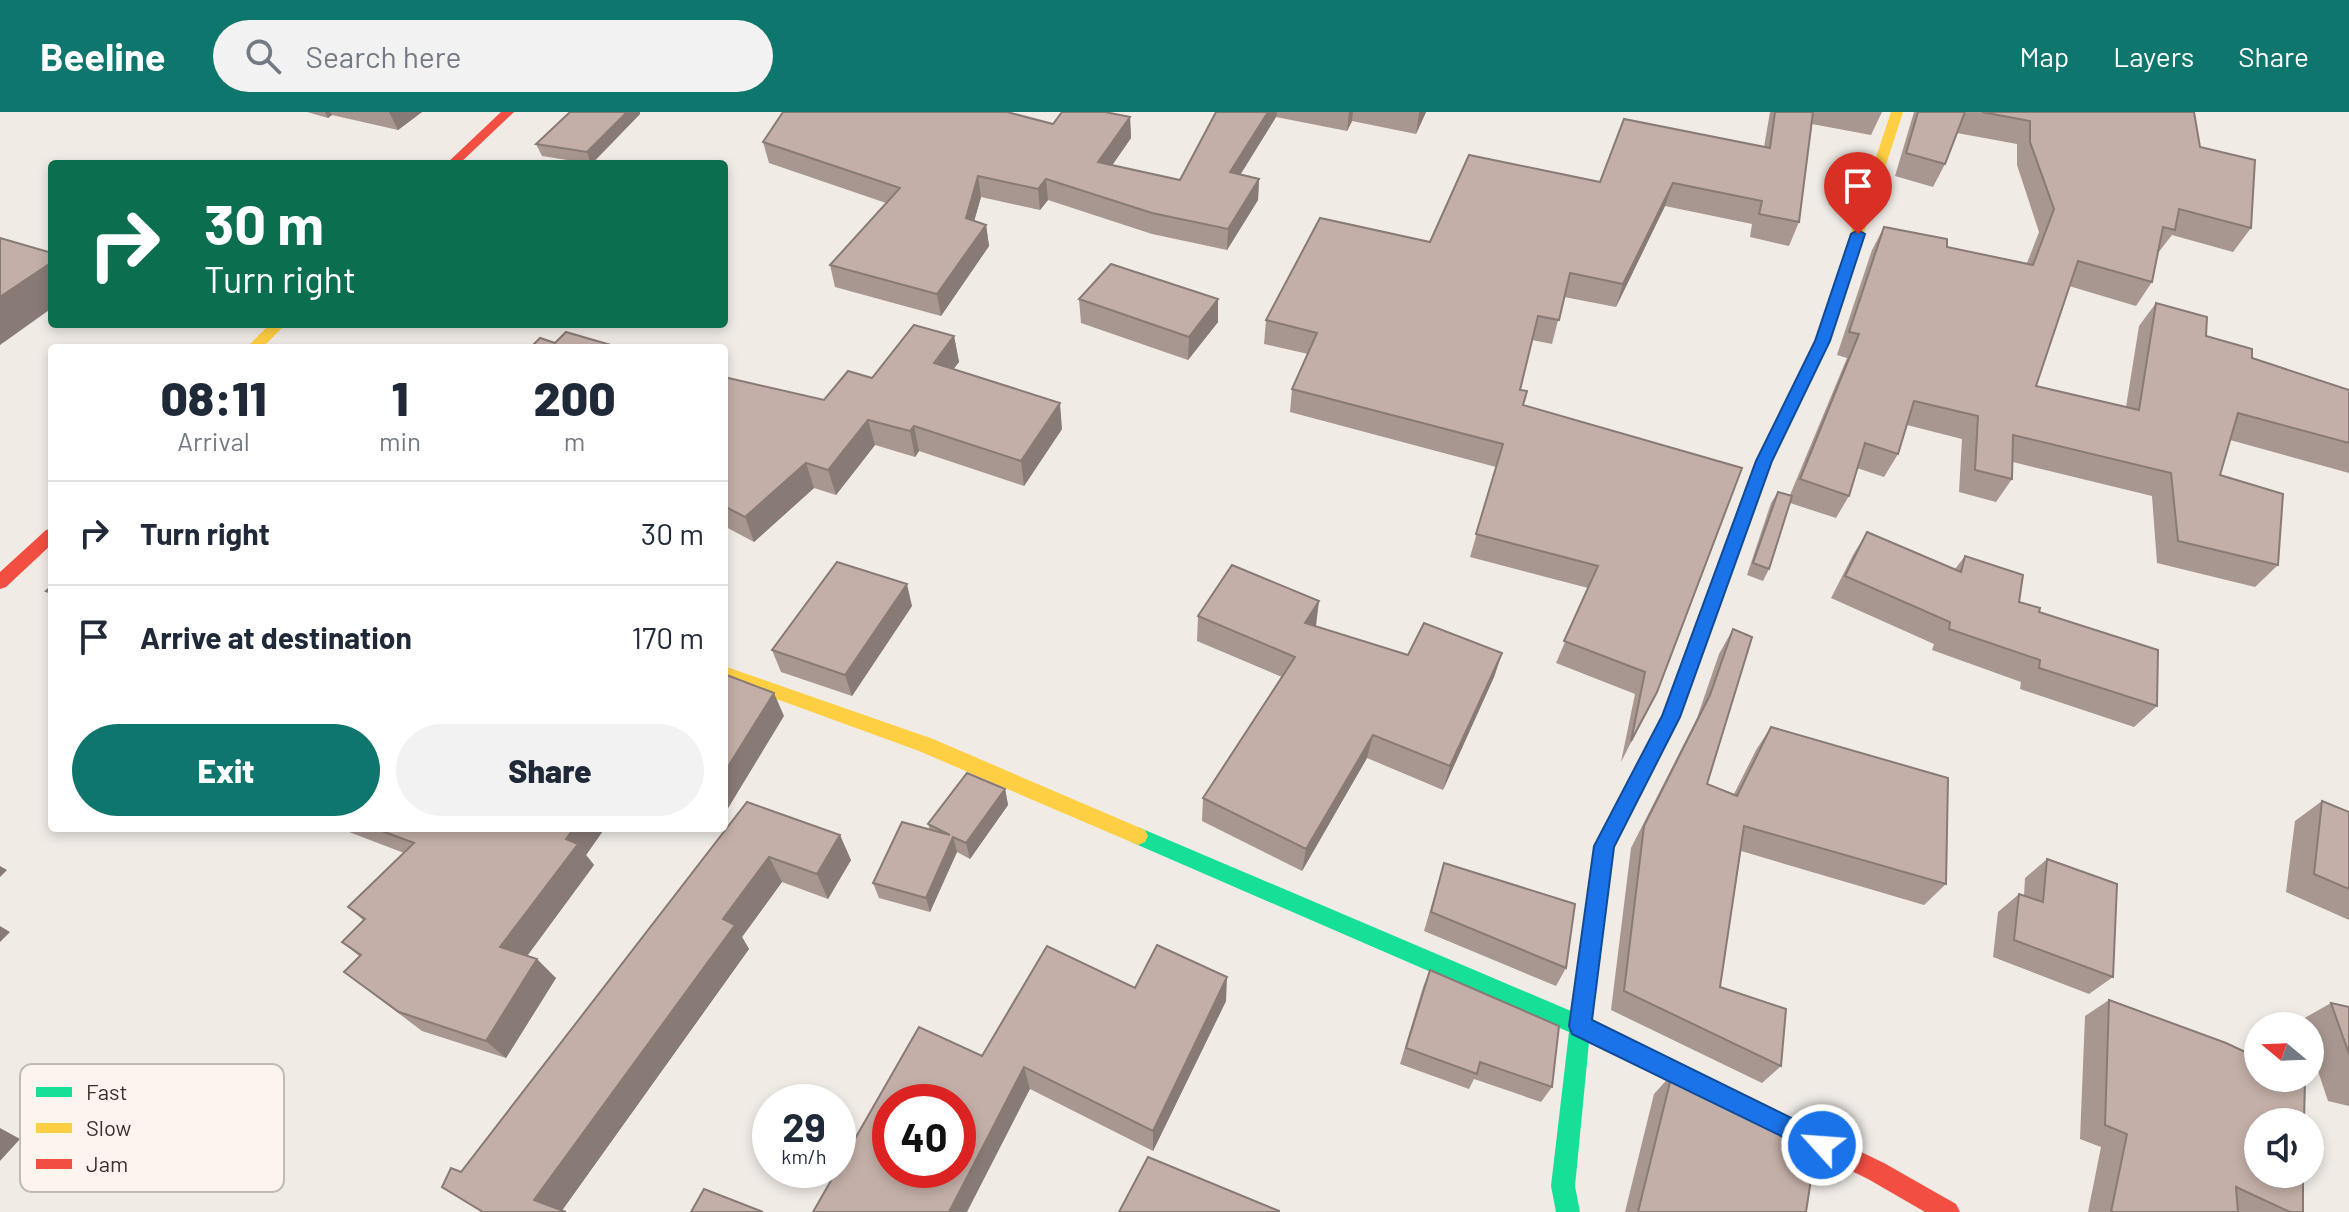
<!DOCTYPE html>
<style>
:root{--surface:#fff;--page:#f2f2f3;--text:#1f2937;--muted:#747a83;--line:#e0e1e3;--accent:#0f766e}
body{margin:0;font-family:Barlow,sans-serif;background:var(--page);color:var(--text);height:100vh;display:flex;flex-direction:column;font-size:30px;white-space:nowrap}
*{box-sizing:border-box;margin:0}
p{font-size:26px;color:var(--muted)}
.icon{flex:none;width:44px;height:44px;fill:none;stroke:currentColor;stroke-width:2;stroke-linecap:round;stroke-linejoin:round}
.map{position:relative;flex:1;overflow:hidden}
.sheet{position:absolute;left:48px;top:232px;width:680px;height:488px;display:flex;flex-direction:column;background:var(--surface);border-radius:8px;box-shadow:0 4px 12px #0003}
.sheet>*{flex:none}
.hud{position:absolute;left:48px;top:48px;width:680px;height:168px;border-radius:8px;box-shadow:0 4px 12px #0003;background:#0b6e4f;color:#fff;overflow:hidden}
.needle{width:52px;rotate:289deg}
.controls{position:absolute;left:2244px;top:900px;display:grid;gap:16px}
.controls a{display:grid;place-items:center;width:80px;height:80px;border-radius:50%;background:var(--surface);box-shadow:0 4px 12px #0003;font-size:40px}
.speed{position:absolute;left:752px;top:972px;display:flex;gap:16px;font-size:40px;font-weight:700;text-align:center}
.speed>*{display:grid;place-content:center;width:104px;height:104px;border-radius:50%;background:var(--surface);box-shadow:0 4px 12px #0003;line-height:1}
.speed small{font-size:20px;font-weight:400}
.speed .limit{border:12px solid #d22;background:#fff;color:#111}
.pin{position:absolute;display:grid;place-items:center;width:68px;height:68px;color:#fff;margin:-82px -34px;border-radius:50% 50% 50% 0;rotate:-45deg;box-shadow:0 0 8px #0007}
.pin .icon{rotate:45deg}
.me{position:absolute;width:88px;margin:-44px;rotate:296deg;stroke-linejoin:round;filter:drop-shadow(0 0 6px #0008)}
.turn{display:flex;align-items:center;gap:28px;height:168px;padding:0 24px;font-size:36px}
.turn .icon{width:104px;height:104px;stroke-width:2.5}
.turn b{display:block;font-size:56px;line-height:68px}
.eta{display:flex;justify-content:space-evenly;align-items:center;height:136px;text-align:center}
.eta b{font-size:48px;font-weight:800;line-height:56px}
.primary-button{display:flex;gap:16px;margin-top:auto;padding:16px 24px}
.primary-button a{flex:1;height:92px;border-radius:48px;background:var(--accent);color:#fff;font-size:32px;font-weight:800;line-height:92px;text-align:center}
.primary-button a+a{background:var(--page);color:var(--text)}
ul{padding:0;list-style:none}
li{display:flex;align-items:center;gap:24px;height:104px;padding:0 24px;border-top:2px solid var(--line)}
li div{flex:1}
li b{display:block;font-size:30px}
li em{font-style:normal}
header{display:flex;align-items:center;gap:48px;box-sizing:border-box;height:112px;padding:0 40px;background:var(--accent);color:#fff}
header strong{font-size:38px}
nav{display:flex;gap:44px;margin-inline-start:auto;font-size:28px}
.search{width:560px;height:72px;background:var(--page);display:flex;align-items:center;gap:20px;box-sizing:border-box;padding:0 28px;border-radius:44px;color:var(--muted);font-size:30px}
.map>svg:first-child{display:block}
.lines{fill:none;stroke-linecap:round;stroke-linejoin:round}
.fast{fill:#16e098;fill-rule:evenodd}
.slow{fill:#ffcf43;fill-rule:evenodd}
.jam{fill:#f24e42;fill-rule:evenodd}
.wall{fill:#a89690}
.shaded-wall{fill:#887a75}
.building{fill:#c3afa7;stroke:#887a75;stroke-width:2;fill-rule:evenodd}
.route{fill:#1a73e8;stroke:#114b97;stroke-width:2}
.key{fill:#fbf5ee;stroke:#c1bab4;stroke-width:2}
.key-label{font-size:22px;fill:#3b302b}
</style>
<header>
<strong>Beeline</strong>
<div class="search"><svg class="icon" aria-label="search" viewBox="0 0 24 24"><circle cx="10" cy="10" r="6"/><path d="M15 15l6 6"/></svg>Search here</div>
<nav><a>Map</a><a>Layers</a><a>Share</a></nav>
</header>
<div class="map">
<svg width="2349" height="1100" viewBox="0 0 2349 1100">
<rect width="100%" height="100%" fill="#f0ebe5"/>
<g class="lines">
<!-- fast -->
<path class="fast" d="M 1636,664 L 1643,666 L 1646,672 L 1614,735 L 1592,908 L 1667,945 L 1670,953 L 1667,961 L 1659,964 L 1589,930 L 1575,1074 L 1580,1100 L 1556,1100 L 1551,1074 L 1569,920 L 1131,730 L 1128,724 L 1131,718 L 1138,715 L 1145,718 L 1571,899 L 1594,734 L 1629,666 Z"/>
<!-- slow -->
<path class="slow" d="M 1891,0 L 1903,0 L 1829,229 L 1790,309 L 1780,309 L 1777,305 L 1815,229 Z
M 270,212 L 286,212 L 262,236 L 246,236 Z
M 724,554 L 933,627 L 1145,718 L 1148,724 L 1145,730 L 1138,733 L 1131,730 L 919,639 L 724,568 Z"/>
<!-- jam -->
<path class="jam" d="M 501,0 L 514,0 L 459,52 L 446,52 Z
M 1785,300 L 1793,305 L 1772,349 L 1680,605 L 1643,678 L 1636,680 L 1629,678 L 1626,672 L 1662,604 L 1756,349 L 1777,305 Z
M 52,416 L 52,432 L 6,475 L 0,477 L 0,460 L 46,418 Z
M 1659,942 L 1884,1051 L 1956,1092 L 1960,1100 L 1925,1100 L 1868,1067 L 1651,961 L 1648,953 L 1651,945 Z"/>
</g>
<!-- wall -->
<path class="wall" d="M 307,0 L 422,0 L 398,18 L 332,3 L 328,6 Z
M 570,0 L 640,0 L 640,2 L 592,52 L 542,44 L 536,32 Z
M 1216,0 L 1426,0 L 1416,22 L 1352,9 L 1347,19 L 1276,5 L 1240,63 L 1259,67 L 1258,88 L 1227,138 L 1152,122 L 1048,88 L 1040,98 L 981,85 L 974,109 L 986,113 L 989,134 L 941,204 L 835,175 L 830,153 L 886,91 L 769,51 L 763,30 L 1053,12 L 1130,5 L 1131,26 L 1112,53 L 1180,68 Z
M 1770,0 L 1882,0 L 1871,23 L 1812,12 L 1799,110 L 1789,134 L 1750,125 L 1752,112 L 1665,94 L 1616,195 L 1564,185 L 1552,232 L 1532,228 L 1520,278 L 1523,293 L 1657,580 L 1621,650 L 1635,582 L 1556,551 L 1588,476 L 1470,445 L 1496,355 L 1290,300 L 1292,277 L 1308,242 L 1264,232 L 1266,208 L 1430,130 L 1600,70 L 1764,35 Z
M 1914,0 L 2194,0 L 2200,35 L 2251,116 L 2233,140 L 2172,123 L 2158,141 L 2152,170 L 2136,194 L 2069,174 L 2036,274 L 2126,295 L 2139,214 L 2156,191 L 2206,224 L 2252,246 L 2349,278 L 2349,361 L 2230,328 L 2220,363 L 2278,453 L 2255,475 L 2157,451 L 2152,384 L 2013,350 L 2012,367 L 1996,390 L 1959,380 L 1962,327 L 1907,313 L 1898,342 L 1884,365 L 1857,356 L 1849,384 L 1836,406 L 1790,391 L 1769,457 L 1763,469 L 1747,463 L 1771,391 L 1778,380 L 1790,383 L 1847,246 L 1837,243 L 1872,138 L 1884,115 L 1947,135 L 2027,151 L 2039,120 L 2017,53 L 2017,32 L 1957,21 L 1945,52 L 1933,75 L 1895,64 Z
M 1079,187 L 1218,210 L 1188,248 L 1081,211 Z
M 954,224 L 959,250 L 953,257 L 1062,317 L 1024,374 L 919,339 L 915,345 L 875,333 L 836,383 L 814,376 L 754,430 L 724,414 L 724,265 L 824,288 L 872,266 Z
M 1867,420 L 1955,457 L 1965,444 L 2019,490 L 2039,500 L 2157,594 L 2134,615 L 2020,577 L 2021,570 L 1932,538 L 1934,532 L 1831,486 L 1853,443 Z
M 912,494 L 852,584 L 781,560 L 772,538 Z
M 1198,504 L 1316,514 L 1408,543 L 1502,541 L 1494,565 L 1443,678 L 1367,646 L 1302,759 L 1202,709 L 1203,686 L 1282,565 L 1197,529 Z
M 1733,517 L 1707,672 L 1734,682 L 1756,638 L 1771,615 L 1946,772 L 1924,793 L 1741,739 L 1720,875 L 1781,954 L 1762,971 L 1611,898 L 1631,736 L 1697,606 L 1719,542 Z
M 1005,677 L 1008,693 L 970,747 L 957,740 L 930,800 L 879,786 L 873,771 L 930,718 L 928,712 Z
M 2322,689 L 2349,700 L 2349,808 L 2286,780 L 2295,709 Z
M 747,690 L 851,748 L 828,787 L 782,770 L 742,825 L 749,837 L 562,1098 L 566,1100 L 482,1100 L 442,1075 L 461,1060 Z
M 345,716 L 605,716 L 586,743 L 594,753 L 527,844 L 556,866 L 506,946 L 422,919 L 344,860 L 359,844 L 342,830 L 363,808 L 348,795 L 404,741 L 349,720 Z
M 2047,747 L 2113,865 L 2089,882 L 1993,845 L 1998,800 L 2019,782 L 2024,783 L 2025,766 Z
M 1444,751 L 1566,856 L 1556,874 L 1424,819 Z
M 1430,858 L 1552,975 L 1541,990 L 1474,967 L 1469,977 L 1400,952 L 1423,875 Z
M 1135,876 L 1226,889 L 1153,1039 L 1030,977 L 982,944 Z
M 2109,888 L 2303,1100 L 2088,1100 L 2101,1035 L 2080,1027 L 2085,904 Z
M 2331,891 L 2349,895 L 2349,994 L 2328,989 L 2310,935 L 2310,914 L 2303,914 L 2301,908 Z
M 1672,962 L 1806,1100 L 1625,1100 L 1654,982 Z"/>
<!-- shaded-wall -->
<path class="shaded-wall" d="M 325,0 L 330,0 L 332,3 L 328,6 Z
M 389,0 L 422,0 L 398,18 Z
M 627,0 L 640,0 L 640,2 L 591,52 L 587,40 Z
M 1268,0 L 1277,0 L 1276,5 L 1229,81 L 1230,60 Z
M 1349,0 L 1353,0 L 1352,9 L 1347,19 Z
M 1419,0 L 1426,0 L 1416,22 L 1419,1 Z
M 1130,5 L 1131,26 L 1100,71 L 1098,50 Z
M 978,64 L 981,85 L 969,127 L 966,106 Z
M 1046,67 L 1048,88 L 1040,98 L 1038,77 Z
M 1259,67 L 1258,88 L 1227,138 L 1228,117 Z
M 1673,71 L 1665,94 L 1616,195 L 1623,172 Z
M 986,113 L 989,134 L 941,204 L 937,182 Z
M 52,150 L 52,196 L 0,233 L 0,185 Z
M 1218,187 L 1218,210 L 1188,248 L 1189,225 Z
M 954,224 L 959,250 L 939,276 L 934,251 Z
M 1060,291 L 1062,317 L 1024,374 L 1021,349 Z
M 868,308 L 875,333 L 836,383 L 828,358 Z
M 914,314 L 919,339 L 915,345 L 910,319 Z
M 806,351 L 814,376 L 754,430 L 745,405 Z
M 907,472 L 912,494 L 852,584 L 845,563 Z
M 1319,489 L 1316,514 L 1302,536 L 1305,511 Z
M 1502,541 L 1494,565 L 1443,678 L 1450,654 Z
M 774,581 L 784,604 L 727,698 L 724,693 L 724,661 Z
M 1373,623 L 1367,646 L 1302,759 L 1306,737 Z
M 1005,677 L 1008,693 L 970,747 L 966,731 Z
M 574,716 L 605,716 L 586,743 L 594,753 L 519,855 L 500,835 L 566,727 Z
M 840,723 L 851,748 L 828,787 L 817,762 Z
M 953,725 L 957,740 L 930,800 L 926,786 Z
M 769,745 L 782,770 L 742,825 L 749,837 L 561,1100 L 534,1088 L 723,807 Z
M 0,754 L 7,758 L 0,765 Z
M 0,814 L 10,820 L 0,830 Z
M 537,847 L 556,866 L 506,946 L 486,929 Z
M 1227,865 L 1226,889 L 1153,1039 L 1153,1019 Z
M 1024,955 L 1030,977 L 967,1100 L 949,1100 Z
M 0,1016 L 20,1027 L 0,1049 Z"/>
<!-- building -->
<path class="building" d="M 570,0 L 627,0 L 587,40 L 536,32 Z
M 783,0 L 1007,0 L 1053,12 L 1062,0 L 1105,0 L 1130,5 L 1098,50 L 1180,68 L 1216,0 L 1268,0 L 1230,60 L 1259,67 L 1228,117 L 1152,101 L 1046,67 L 1038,77 L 978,64 L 966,106 L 986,113 L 937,182 L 830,153 L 900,76 L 763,30 Z
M 1775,0 L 1813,0 L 1799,110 L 1759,102 L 1762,89 L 1673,71 L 1623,172 L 1570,161 L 1559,208 L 1538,204 L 1520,278 L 1527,279 L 1523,293 L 1742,356 L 1657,580 L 1631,629 L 1645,560 L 1564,529 L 1598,454 L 1476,422 L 1503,332 L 1292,277 L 1317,221 L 1266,208 L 1320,106 L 1430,130 L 1469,43 L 1600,70 L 1624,7 L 1770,36 Z
M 1918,0 L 1965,0 L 1945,52 L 1906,41 Z
M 1982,0 L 2194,0 L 2200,35 L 2255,48 L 2251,116 L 2179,97 L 2175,118 L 2163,115 L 2152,170 L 2078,149 L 2036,274 L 2139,298 L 2156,191 L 2207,205 L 2206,224 L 2252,237 L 2252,246 L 2349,278 L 2349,331 L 2238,301 L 2220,363 L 2283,382 L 2278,453 L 2178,429 L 2171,361 L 2013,323 L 2012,367 L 1975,358 L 1978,304 L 1914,289 L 1898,342 L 1865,331 L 1849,384 L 1800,367 L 1859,222 L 1849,220 L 1884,115 L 1947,127 L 1947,135 L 2033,153 L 2054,97 L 2030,30 L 2030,9 Z
M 0,126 L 52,141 L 52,150 L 0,185 Z
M 1111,152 L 1218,187 L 1189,225 L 1079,187 Z
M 914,213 L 954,224 L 934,251 L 1060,291 L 1021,349 L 914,314 L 910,319 L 868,308 L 828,358 L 806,351 L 745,405 L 724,394 L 724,265 L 824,288 L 848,259 L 872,266 Z
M 566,220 L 621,236 L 530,236 L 540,226 L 555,231 Z
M 1778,380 L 1792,384 L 1769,457 L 1753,451 Z
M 1867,420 L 1961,460 L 1965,444 L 2023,463 L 2019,490 L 2040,496 L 2039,500 L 2158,538 L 2157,594 L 2039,556 L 2040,548 L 1949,517 L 1950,510 L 1845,464 Z
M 837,450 L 907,472 L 845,563 L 772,538 Z
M 1232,453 L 1319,489 L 1305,511 L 1408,543 L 1424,511 L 1502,541 L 1450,654 L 1373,623 L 1306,737 L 1203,686 L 1295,545 L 1198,504 Z
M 52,474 L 52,481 L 46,479 Z
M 1733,517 L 1752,525 L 1707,672 L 1737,684 L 1771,615 L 1948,666 L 1946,772 L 1744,714 L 1720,875 L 1786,897 L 1781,954 L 1624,879 L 1644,714 L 1710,583 Z
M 724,562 L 774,581 L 724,661 Z
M 967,661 L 1005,677 L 966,731 L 953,725 L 926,786 L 873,771 L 902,710 L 950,723 L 928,712 Z
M 2322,689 L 2349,700 L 2349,777 L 2314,762 Z
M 747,690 L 840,723 L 817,762 L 769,745 L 723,807 L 735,813 L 534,1088 L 566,1100 L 483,1100 L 442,1075 L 451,1056 L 461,1060 Z
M 374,716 L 574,716 L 566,727 L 578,732 L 500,835 L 537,847 L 486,929 L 399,900 L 344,860 L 361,843 L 342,830 L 365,807 L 348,795 L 414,731 Z
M 2047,747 L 2117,772 L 2113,865 L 2014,828 L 2019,782 L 2043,790 Z
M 1444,751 L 1575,792 L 1566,856 L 1431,800 Z
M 1157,833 L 1227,865 L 1153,1019 L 1024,955 L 949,1100 L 813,1100 L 919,915 L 982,944 L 1047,834 L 1135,876 ZM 890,990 L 958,990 L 958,1058 L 890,1058 Z
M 1430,858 L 1559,914 L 1552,975 L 1480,950 L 1477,962 L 1406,936 Z
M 2109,888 L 2226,931 L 2258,946 L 2258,966 L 2301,966 L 2305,968 L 2304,1010 L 2258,1010 L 2258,1062 L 2303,1062 L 2303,1100 L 2290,1100 L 2236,1075 L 2238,1100 L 2111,1100 L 2127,1022 L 2105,1013 Z
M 2331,891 L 2349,895 L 2349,942 Z
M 1672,962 L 1816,1035 L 1806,1100 L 1638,1100 Z
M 1148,1045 L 1279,1099 L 1279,1100 L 1119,1100 Z
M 704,1077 L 763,1100 L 691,1100 Z"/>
<!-- route -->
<path class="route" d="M 1858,118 L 1865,122 L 1830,229 L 1772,349 L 1680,605 L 1614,735 L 1592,908 L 1830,1025 L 1834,1033 L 1830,1041 L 1822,1044 L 1572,922 L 1569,914 L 1594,734 L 1662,604 L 1756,349 L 1815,229 L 1851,122 Z"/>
<!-- legend -->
<rect x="20" y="952" width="264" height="128" rx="12" class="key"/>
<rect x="36" y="975" width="36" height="10" fill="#16e098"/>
<rect x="36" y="1011" width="36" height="10" fill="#ffcf43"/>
<rect x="36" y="1047" width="36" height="10" fill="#f24e42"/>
<g class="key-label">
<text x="86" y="988">Fast</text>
<text x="86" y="1024">Slow</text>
<text x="86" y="1060">Jam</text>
</g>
</svg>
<div class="controls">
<a><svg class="needle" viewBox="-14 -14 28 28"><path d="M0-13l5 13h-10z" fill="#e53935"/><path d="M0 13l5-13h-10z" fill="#747a83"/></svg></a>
<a><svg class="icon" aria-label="sound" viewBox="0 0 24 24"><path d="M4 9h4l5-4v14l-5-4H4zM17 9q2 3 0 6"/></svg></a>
</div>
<div class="speed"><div>29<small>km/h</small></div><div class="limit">40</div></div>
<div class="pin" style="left:1858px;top:122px;background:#d93025"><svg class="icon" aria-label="arrive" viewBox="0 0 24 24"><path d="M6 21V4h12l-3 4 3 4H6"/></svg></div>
<svg class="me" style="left:1822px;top:1033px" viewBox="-20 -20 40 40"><circle r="17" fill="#1a73e8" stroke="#fff" stroke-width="3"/><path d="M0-11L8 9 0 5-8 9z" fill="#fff"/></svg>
<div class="hud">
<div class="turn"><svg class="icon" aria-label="right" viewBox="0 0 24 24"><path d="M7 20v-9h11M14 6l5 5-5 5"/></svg><div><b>30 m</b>Turn right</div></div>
</div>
<section class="sheet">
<div class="eta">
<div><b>08:11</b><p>Arrival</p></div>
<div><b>1</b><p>min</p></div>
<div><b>200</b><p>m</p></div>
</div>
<ul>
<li><svg class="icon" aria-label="right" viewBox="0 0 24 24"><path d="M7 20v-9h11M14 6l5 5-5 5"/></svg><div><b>Turn right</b></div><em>30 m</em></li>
<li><svg class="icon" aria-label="arrive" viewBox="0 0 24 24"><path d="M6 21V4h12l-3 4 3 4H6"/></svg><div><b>Arrive at destination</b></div><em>170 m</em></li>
</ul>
<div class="primary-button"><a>Exit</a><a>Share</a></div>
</section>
</div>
